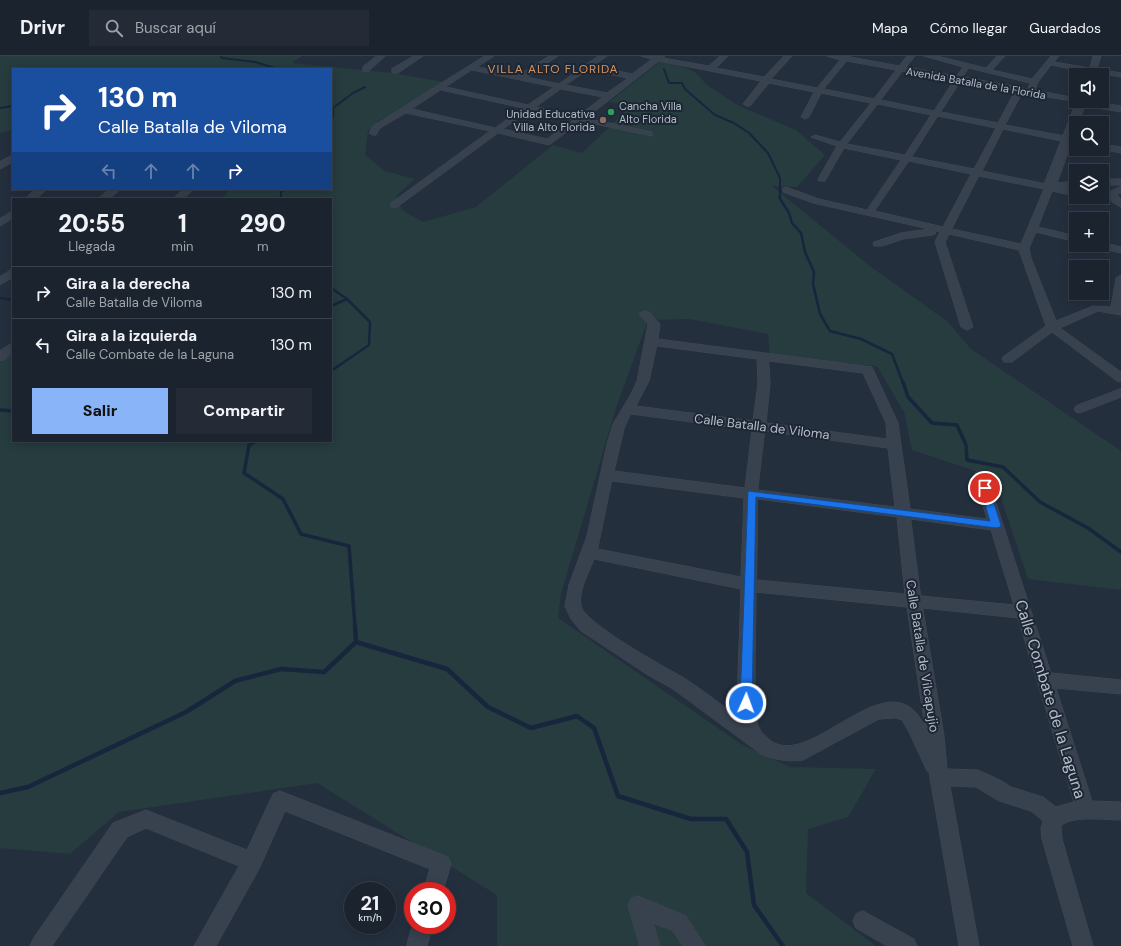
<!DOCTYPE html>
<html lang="es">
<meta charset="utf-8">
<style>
:root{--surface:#1b232e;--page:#242b36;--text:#f1f3f6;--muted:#a0a4aa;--line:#39404a;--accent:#8ab4f8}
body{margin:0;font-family:"DM Sans",sans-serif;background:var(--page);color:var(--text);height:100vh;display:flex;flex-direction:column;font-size:15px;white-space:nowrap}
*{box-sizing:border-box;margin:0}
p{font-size:13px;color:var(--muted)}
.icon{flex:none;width:22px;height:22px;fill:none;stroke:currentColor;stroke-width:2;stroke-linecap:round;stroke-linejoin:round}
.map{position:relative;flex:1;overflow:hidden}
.drawer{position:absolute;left:12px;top:142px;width:320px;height:244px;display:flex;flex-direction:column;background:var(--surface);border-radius:0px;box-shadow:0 2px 10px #0003,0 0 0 1px var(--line)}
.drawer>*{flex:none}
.guide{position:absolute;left:12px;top:12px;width:320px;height:122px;border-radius:0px;box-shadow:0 2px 10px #0003,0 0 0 1px var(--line);background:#1a4fa0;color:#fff;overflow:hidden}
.tools{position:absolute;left:1069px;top:12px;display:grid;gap:8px}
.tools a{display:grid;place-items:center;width:40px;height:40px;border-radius:0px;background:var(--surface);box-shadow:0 2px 10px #0003,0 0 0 1px var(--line);font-size:20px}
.speed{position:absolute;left:344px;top:826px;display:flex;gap:8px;font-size:20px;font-weight:700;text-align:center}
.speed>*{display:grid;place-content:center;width:52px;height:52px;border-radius:50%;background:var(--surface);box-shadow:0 2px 10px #0003,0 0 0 1px var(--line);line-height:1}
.speed small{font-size:10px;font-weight:400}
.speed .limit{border:6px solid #d22;background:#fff;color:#111}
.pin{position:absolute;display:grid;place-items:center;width:34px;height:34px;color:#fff;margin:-17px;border:2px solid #fff;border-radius:50%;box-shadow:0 1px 4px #0007}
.me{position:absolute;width:44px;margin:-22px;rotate:2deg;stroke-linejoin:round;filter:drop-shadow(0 0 3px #0008)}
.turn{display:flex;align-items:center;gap:14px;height:84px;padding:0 20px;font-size:18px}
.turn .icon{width:52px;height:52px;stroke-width:2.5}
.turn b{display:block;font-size:28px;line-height:34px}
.lanes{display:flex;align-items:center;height:38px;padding:0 20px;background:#0003;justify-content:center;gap:20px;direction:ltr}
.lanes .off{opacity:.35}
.eta{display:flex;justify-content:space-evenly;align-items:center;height:68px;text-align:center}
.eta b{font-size:24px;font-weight:800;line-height:28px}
.button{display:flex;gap:8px;margin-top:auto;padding:8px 20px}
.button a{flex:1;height:46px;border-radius:0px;background:var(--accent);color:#111;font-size:16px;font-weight:800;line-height:46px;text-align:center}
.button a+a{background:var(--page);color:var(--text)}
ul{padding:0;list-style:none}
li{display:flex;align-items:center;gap:12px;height:52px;padding:0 20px;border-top:1px solid var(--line)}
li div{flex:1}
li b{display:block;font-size:15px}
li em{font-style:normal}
header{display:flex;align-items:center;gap:24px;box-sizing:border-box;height:56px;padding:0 20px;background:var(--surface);border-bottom:1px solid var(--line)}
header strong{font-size:19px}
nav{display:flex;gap:22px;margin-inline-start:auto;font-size:14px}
.search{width:280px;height:36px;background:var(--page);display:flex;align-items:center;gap:10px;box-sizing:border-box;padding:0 14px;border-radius:0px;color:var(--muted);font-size:15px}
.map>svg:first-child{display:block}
.green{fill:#263c3f}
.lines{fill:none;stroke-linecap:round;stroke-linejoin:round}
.stream-far3{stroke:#17263c;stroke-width:2}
.stream-far2{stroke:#17263c;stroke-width:2.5}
.stream-far1{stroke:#17263c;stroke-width:3.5}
.stream{stroke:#17263c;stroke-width:4.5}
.minor-casing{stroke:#414a57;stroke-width:1}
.tertiary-casing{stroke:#414a57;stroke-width:1}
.minor{fill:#38414e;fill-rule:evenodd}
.tertiary{fill:#38414e;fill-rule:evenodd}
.route{fill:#1a73e8;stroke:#114b97}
.leisure-dot{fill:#2e9e5b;stroke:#1d2633;stroke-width:1.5}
.education-dot{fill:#8d6e63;stroke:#1d2633;stroke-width:1.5}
.labels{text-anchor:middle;stroke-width:4;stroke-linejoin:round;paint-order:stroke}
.far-street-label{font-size:11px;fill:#b4bcc9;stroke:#1d2633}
.far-poi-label{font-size:11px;fill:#b4bcc9;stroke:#1d2633;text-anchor:start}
.far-neighbourhood-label{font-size:12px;letter-spacing:1px;fill:#d59563;stroke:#1d2633}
.street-label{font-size:13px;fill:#b4bcc9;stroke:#1d2633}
.near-street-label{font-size:16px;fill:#b4bcc9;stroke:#1d2633}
</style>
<header>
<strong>Drivr</strong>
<div class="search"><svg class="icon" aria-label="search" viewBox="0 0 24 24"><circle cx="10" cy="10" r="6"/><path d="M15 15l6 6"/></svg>Buscar aquí</div>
<nav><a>Mapa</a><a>Cómo llegar</a><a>Guardados</a></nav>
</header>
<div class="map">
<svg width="1121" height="890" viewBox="0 0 1121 890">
<rect width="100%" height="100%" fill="#242f3e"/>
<!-- green -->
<path class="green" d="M 0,0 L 302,0 L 292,7 L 392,17 L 444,26 L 377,66 L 368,75 L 365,99 L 385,115 L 415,123 L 396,140 L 402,154 L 423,166 L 476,151 L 553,89 L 582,97 L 631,50 L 609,46 L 661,5 L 684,11 L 695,16 L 707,29 L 739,50 L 796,74 L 825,99 L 797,131 L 772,130 L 871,211 L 948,266 L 971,293 L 1121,395 L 1121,534 L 1028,523 L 994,421 L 912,394 L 904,356 L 877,310 L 770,301 L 768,278 L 689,263 L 648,264 L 616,352 L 561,538 L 558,562 L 741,688 L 790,711 L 876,713 L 848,761 L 808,773 L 806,837 L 876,890 L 497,890 L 497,839 L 317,727 L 119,756 L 70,798 L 0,792 L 0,307 L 13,296 L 13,385 L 331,385 L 331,143 L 223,143 L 228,135 L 227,133 L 331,133 L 331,13 L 13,13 L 13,74 L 0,77 Z"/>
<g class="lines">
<!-- stream-far3 -->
<path class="stream-far3" d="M 221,0 L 222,2 L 255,6 L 278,13
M 664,13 L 669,27 L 682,27 L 685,33 L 715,59 L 734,67 L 749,77 L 768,97 L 780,122 L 780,142
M 0,52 L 13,50
M 331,61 L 333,61 L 333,52 L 353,37 L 365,31
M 281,142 L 281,136 L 286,133"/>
<!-- stream-far2 -->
<path class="stream-far2" d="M 281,141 L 281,143
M 779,141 L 789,157 L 792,167 L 801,177 L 805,196 L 814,216 L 813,228 L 820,258 L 830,275 L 861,283 L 892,298 L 903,327
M 331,232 L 347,243 L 370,266 L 369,289 L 331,315
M 0,242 L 13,244
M 331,250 L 347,243"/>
<!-- stream-far1 -->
<path class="stream-far1" d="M 903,326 L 908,341 L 932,367 L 957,369 L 966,389 L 967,404 L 1003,411 L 1040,446 L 1088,472 L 1121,496
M 0,354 L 13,355
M 256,385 L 249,389 L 244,417 L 283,443 L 301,478 L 349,490 L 355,571"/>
<!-- stream -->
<path class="stream" d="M 355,570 L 356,586 L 447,613 L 488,651 L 531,672 L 577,660 L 594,672 L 618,740 L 691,763 L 726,763 L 747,796 L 754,849 L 783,890
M 0,737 L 28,731 L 186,656 L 235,625 L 281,613 L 324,616 L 356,586"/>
<!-- minor casing -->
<g class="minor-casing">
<path id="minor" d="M 377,0 L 385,0 L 369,15 L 363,15 L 363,11 Z
M 414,0 L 423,0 L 398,17 L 392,17 L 392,13 Z
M 485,0 L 494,0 L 477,11 L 519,19 L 549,0 L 558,0 L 527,21 L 559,28 L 598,0 L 607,0 L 593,10 L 632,18 L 652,3 L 641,0 L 665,0 L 663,2 L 709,10 L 720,0 L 728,0 L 716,12 L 764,21 L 784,0 L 792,0 L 771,23 L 817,32 L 840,4 L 827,0 L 851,0 L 850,1 L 899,10 L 907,0 L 915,0 L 906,11 L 957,20 L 963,11 L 924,0 L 937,0 L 986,12 L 997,0 L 1005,0 L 992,14 L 1032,23 L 1051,0 L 1059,0 L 1054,6 L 1090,12 L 1093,0 L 1101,0 L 1097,13 L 1121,17 L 1121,21 L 1095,17 L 1095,19 L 1087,19 L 1088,16 L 1051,9 L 1038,26 L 1035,34 L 1076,42 L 1076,45 L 1086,45 L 1085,47 L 1022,37 L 1005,69 L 1076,82 L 1076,88 L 1003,73 L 982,115 L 1076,134 L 1076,140 L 1052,135 L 1038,171 L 1076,180 L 1076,186 L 1036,176 L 1029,192 L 1031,202 L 1056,265 L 1093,250 L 1111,251 L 1116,222 L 1121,219 L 1121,259 L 1098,255 L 1060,272 L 1121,316 L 1121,326 L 1117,325 L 1052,276 L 1012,306 L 1004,306 L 1002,303 L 1004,300 L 1046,270 L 1019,194 L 949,178 L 945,186 L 973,271 L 967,274 L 961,271 L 935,186 L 940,176 L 936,175 L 935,178 L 932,179 L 903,183 L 882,190 L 874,190 L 873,188 L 874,186 L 901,177 L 929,173 L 813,147 L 783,136 L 783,132 L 786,131 L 819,143 L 867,154 L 901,104 L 844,92 L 825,125 L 819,125 L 818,123 L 837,90 L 811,81 L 815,79 L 840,86 L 871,47 L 821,37 L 809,61 L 805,63 L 801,61 L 814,36 L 769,27 L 750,50 L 747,50 L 743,48 L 761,25 L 659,5 L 586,62 L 652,76 L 652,80 L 581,65 L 549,89 L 498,77 L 397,151 L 391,151 L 391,147 L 490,75 L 406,57 L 380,72 L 376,79 L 373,79 L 369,77 L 373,70 ZM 847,5 L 896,14 L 874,43 L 824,33 ZM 969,12 L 1030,27 L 1028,33 L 963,21 ZM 472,14 L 554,31 L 528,49 L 446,31 ZM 588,14 L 628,22 L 607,37 L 566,29 ZM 903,15 L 954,24 L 934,55 L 881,44 ZM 961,25 L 1015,35 L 998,67 L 941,56 ZM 561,33 L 603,41 L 578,60 L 536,51 ZM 441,34 L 523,52 L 495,72 L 412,53 ZM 878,48 L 931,59 L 905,99 L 847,88 ZM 531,54 L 573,64 L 547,83 L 503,73 ZM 938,60 L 996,72 L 974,113 L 912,101 ZM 909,105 L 971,118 L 943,171 L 875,155 ZM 979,120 L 1044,133 L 1021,188 L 952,173 Z
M 1102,88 L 1121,91 L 1121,97 L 1100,93 L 1102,93 Z
M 13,99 L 13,106 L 0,113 L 0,106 Z
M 1121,131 L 1121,137 L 1117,138 L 1121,144 L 1121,151 L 1112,146 L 1107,137 Z
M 36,133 L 47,133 L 36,143 L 25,143 Z
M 110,133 L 121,133 L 109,143 L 98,143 Z
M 184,133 L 194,133 L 183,143 L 173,143 Z
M 13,155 L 13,162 L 0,170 L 0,163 Z
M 1102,186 L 1121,191 L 1121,197 L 1097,191 L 1096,189 L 1102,189 Z
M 13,213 L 13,221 L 0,229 L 0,221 Z
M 645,255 L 649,256 L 660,268 L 658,283 L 872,311 L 898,367 L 910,453 L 987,463 L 974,419 L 976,416 L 986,416 L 1051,617 L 1121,624 L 1121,638 L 1056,632 L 1092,745 L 1121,746 L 1121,764 C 1106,764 1072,759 1061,770 L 1062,783 L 1093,890 L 1073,890 L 1042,783 L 1041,772 L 1043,765 L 1031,755 L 999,745 L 976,731 L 950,730 L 979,890 L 959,890 L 929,716 L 927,715 L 909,676 L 902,664 L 896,662 L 879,663 L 803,704 C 787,706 775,704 761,698 L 673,633 L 648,619 L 581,575 L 571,563 L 565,550 L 569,529 L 587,480 L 607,388 L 613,368 L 631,338 L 637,325 L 648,268 L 639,258 ZM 657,290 L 757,303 L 758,328 L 753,365 L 636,350 L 649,325 ZM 769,305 L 863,317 L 886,367 L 887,383 L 766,367 L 770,328 ZM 631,358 L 752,374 L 745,432 L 614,415 L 624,373 ZM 765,375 L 888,392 L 895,451 L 758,434 ZM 612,425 L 744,442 L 741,521 L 598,493 ZM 758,443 L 897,461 L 905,538 L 757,524 ZM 911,463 L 991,474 L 1014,549 L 921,540 ZM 594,503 L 741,533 L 737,647 L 739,661 C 721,649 703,634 684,622 C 666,612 584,567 581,550 C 578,534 589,517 594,503 ZM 756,536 L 907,551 L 925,671 C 891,597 813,714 771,685 C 764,679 759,675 757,666 C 753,650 755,634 755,618 C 755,590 756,563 756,536 ZM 923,552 L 1018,562 L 1074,746 L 1056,751 L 1043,741 L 1011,731 L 1002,725 L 978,714 L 947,713 L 944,680 Z
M 13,287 L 13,296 L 4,304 L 0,305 L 0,295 Z
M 1121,333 L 1121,341 L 1080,357 L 1076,356 L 1074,353 L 1076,350 Z
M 280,735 L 448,801 L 451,808 L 443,835 L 423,835 L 430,813 L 285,755 L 259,813 L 216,890 L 194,890 L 239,810 L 146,772 L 127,781 L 52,890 L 30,890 L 33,883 L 113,767 L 146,754 L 247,794 L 273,738 Z
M 638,840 L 686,860 L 705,890 L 683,890 L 672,874 L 653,867 L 660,890 L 640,890 L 628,850 L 631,843 Z
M 863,855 L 914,883 L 917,890 L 887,890 L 856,872 L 853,865 L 856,858 Z
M 413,868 L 433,869 L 427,890 L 407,890 Z"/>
</g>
<!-- tertiary casing -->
<g class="tertiary-casing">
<path id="tertiary" d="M 1077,45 L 1092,45 L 1121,50 L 1121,56 L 1085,50 L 1078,67 L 1076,67 L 1076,74 L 1057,127 L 1076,125 L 1076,131 L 1049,136 L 1045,134 L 1043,132 Z
M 1102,123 L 1121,123 L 1121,129 L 1102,129 Z"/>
</g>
<!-- minor -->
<use href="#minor" class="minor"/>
<!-- tertiary -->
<use href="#tertiary" class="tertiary"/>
</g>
<!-- route -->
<path class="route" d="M 985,429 L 989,432 L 1001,469 L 1000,471 L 996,472 L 756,441 L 752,647 L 750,650 L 746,652 L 742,650 L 740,647 L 748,435 L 990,465 L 980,432 Z"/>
<!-- markers -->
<circle class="leisure-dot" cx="611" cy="56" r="4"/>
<circle class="education-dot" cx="603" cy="64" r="4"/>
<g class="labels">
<!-- far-street labels -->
<g class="far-street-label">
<text transform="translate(976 27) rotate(10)" y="4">Avenida Batalla de la Florida</text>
</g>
<!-- far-poi labels -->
<g class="far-poi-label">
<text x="619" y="54">Cancha Villa<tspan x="619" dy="13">Alto Florida</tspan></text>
<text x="595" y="62" text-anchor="end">Unidad Educativa<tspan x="595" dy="13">Villa Alto Florida</tspan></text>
</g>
<!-- far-neighbourhood labels -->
<g class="far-neighbourhood-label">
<text x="553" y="17">VILLA ALTO FLORIDA</text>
</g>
<!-- street labels -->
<g class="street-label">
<text transform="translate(762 370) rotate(7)" y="5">Calle Batalla de Viloma</text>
<text transform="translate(923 600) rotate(81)" y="5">Calle Batalla de Vilcapujio</text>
</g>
<!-- near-street labels -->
<g class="near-street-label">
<text transform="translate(1051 643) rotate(73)" y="6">Calle Combate de la Laguna</text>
</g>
</g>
</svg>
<div class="tools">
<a><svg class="icon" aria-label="sound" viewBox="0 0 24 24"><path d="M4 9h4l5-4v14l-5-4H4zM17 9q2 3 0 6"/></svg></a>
<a><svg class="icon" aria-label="search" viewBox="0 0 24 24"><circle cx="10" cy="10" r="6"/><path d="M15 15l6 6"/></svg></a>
<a><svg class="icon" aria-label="layers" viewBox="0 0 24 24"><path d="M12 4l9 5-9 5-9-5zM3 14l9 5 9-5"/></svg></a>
<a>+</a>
<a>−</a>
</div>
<div class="speed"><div>21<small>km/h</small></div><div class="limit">30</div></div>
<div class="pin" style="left:985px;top:432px;background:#d93025"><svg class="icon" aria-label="arrive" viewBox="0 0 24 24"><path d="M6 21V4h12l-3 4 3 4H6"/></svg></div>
<svg class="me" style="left:746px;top:647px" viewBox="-20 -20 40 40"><circle r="17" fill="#1a73e8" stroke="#fff" stroke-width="3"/><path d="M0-11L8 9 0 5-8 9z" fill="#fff"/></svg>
<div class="guide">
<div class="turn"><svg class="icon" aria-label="right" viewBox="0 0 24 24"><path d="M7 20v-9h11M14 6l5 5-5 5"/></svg><div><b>130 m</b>Calle Batalla de Viloma</div></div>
<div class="lanes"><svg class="icon off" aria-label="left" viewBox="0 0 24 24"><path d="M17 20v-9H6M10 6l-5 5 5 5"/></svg><svg class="icon off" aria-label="ahead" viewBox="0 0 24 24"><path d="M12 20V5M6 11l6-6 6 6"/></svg><svg class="icon off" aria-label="ahead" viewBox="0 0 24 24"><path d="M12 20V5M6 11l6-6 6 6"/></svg><svg class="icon" aria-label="right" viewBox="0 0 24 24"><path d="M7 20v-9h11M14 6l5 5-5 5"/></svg></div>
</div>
<section class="drawer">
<div class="eta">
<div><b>20:55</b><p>Llegada</p></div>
<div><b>1</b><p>min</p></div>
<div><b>290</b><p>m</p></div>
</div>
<ul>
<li><svg class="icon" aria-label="right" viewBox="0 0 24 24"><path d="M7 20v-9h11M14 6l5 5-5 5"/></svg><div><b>Gira a la derecha</b><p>Calle Batalla de Viloma</p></div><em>130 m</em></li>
<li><svg class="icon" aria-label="left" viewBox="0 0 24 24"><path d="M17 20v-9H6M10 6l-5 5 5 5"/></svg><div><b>Gira a la izquierda</b><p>Calle Combate de la Laguna</p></div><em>130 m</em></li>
</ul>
<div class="button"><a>Salir</a><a>Compartir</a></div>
</section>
</div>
